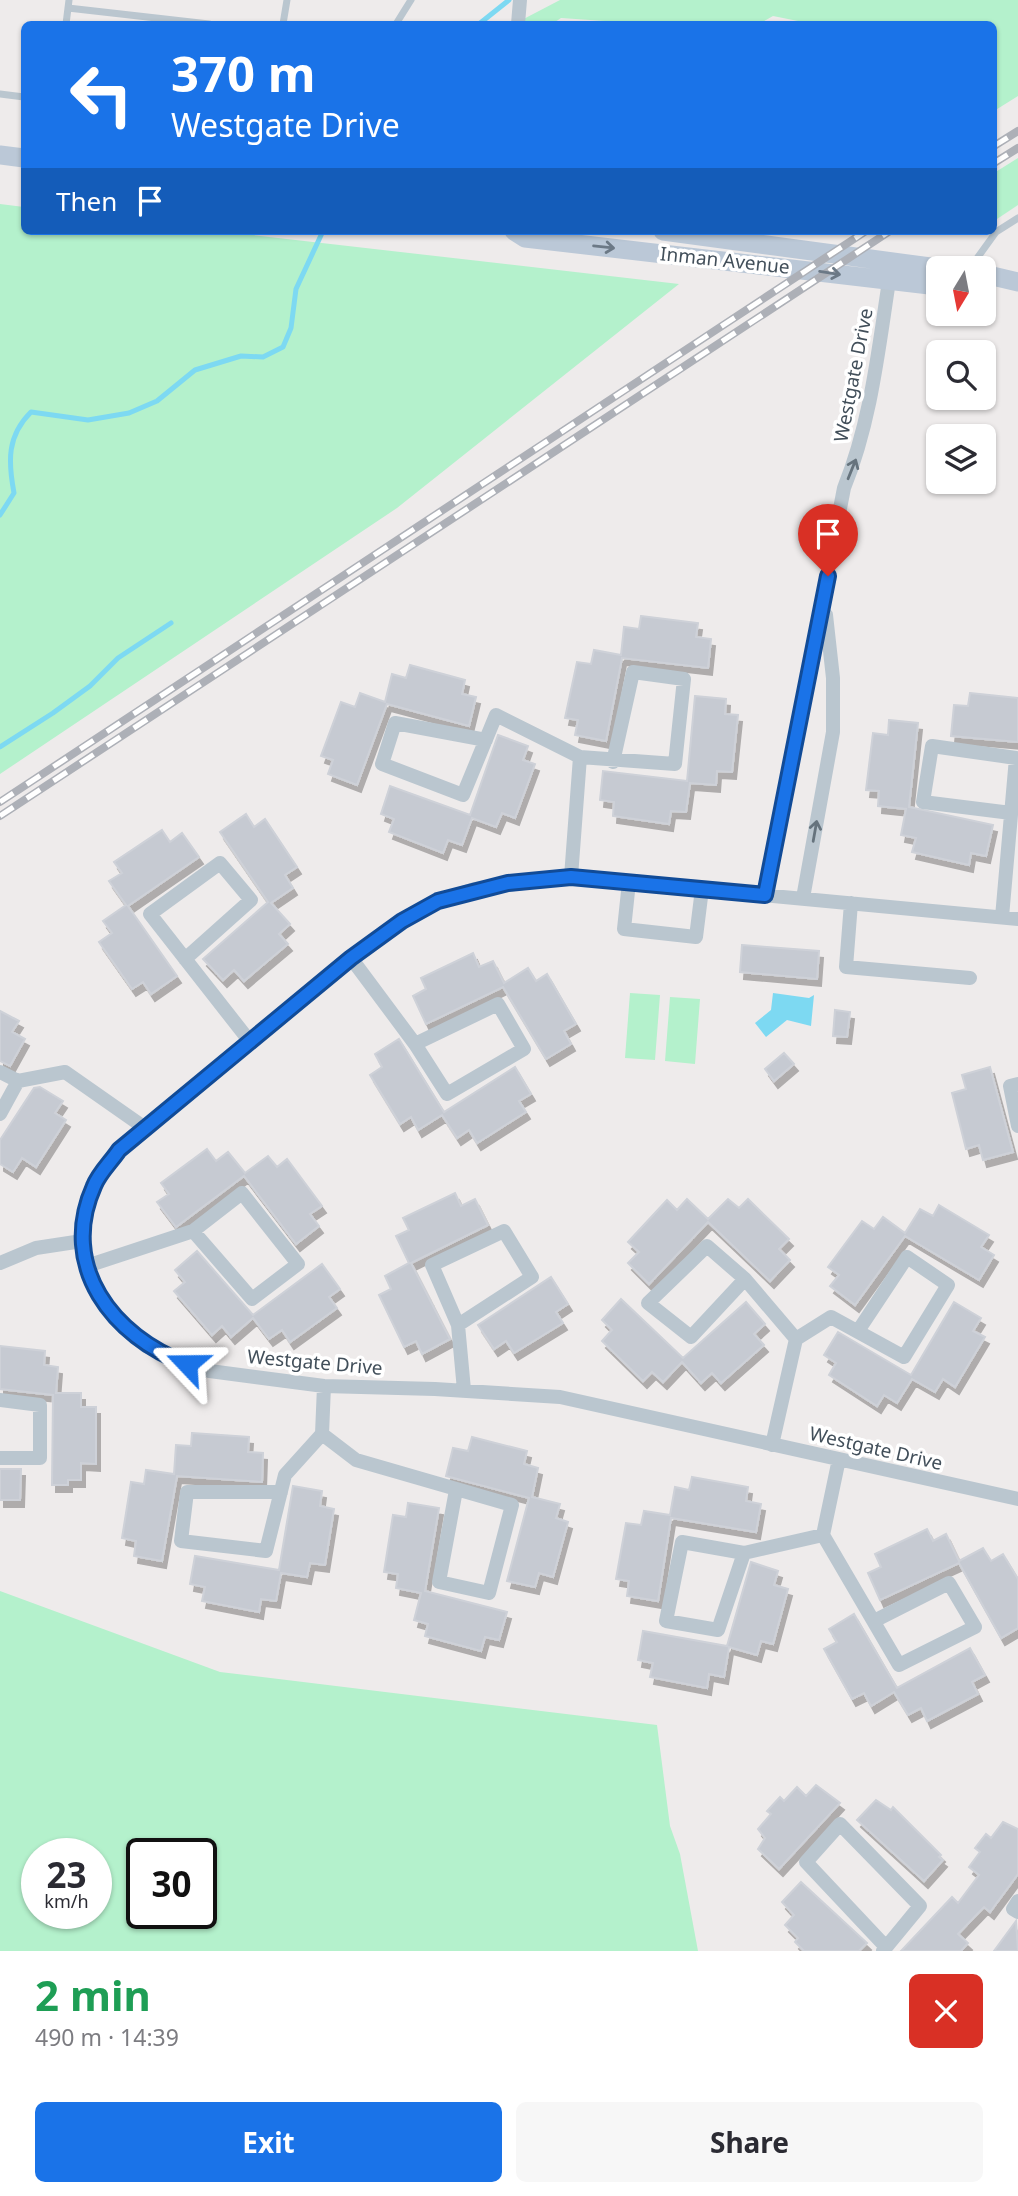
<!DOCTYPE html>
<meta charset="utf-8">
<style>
:root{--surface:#fff;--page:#f7f7f7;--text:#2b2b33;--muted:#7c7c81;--accent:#1a73e8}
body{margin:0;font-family:"Noto Sans",sans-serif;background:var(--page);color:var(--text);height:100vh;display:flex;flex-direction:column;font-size:26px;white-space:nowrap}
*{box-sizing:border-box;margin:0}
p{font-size:23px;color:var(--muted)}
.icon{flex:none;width:38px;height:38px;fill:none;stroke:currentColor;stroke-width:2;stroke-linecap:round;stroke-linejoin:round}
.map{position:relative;height:1951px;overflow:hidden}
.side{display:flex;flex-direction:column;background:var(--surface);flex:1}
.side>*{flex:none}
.banner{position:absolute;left:21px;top:21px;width:976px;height:214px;border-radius:10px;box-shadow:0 2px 5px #0004;background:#1a73e8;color:#fff;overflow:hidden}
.needle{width:46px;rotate:190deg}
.buttons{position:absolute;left:926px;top:256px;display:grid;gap:14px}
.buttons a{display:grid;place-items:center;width:70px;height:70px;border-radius:10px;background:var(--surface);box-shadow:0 2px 5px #0004;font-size:35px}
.speed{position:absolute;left:21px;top:1838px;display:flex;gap:14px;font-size:35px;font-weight:700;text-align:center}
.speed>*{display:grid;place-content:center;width:91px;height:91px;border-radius:50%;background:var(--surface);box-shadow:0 2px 5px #0004;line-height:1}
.speed small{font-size:18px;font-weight:400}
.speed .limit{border:4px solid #111;border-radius:10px;background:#fff;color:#111}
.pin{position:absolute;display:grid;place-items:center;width:60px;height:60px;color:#fff;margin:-72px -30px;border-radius:50% 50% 50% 0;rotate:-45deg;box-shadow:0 0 7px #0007}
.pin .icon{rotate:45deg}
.me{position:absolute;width:77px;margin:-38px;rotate:293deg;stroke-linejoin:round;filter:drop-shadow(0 0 5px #0008)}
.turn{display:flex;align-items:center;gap:24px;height:147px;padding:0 35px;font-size:32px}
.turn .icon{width:91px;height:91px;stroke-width:2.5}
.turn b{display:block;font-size:49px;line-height:60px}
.then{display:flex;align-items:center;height:66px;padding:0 35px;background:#0003;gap:14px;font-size:26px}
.round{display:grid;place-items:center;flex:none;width:74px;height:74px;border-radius:10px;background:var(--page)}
.overview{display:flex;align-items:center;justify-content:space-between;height:119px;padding:0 35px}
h1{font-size:42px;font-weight:700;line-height:52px;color:#1e9e55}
.cta{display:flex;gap:14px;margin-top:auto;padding:14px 35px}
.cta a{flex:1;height:80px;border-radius:10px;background:var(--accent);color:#fff;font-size:28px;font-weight:700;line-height:80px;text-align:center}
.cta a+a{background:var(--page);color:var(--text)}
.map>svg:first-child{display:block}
.green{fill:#b4f1cc;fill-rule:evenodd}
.water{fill:#7dd9f2}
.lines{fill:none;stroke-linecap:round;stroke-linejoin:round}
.stream{stroke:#7dd9f2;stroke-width:5}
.building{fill:#c6cad2;stroke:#ced1d8;stroke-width:2;filter:url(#shadow)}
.service{stroke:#bac6cf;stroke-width:7}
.minor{stroke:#bac6cf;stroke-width:14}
.secondary{stroke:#bbc8d7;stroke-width:19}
.rail-casing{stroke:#adb0b7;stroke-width:8}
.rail{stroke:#fff;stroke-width:5;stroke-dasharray:16;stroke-linecap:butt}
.oneway{stroke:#6c7986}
.oneway2{stroke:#66737d}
.route-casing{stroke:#114b97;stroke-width:18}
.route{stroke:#1a73e8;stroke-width:12}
.labels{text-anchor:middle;stroke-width:7;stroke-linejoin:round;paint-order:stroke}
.street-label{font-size:19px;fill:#424f5a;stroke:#fff}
</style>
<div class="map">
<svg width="1018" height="1951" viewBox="0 0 1018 1951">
<defs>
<filter id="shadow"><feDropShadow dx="4" dy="7" stdDeviation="0" flood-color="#0004"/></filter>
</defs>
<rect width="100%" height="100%" fill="#eeebeb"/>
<!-- green -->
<path class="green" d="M 560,0 L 1018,0 L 1018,96 L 994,111 L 994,24 L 813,24 L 773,16 L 759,24 L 649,24 L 561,18 L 552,24 L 514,24 Z
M 1018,158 L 1018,205 L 994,221 L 994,173 Z
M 0,204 L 24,207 L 24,231 L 218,231 L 679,284 L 397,508 L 0,774 Z
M 630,993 L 660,995 L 655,1060 L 625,1058 Z
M 670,997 L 700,999 L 695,1064 L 665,1061 Z
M 0,1591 L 220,1672 L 657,1725 L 670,1826 L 680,1854 L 698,1951 L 0,1951 ZM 96,1853 L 96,1913 L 37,1913 L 37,1853 ZM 201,1853 L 201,1913 L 142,1913 L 142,1853 Z"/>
<!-- water -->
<path class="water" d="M 773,993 L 809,998 L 814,995 L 811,1026 L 787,1020 L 766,1037 L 755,1023 L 771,1010 Z"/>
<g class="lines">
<!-- stream -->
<path class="stream" d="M 479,24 L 509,0
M 0,515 L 14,493 C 8,461 7,436 31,412 L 88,420 L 129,413 L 157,401 L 195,370 L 241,356 L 263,357 L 283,347 L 291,328 L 296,289 L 323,231
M 0,747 L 53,713 L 90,686 L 118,658 L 171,623"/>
</g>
<!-- building -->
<path class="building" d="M 641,616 L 698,623 L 696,637 L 711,639 L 708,668 L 622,658 L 606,741 L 575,735 L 578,720 L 565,718 L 577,662 L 591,664 L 594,650 L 621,655 L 624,627 L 639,629 Z
M 410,665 L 465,680 L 462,694 L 476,697 L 469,726 L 387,704 L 357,785 L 328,774 L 333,760 L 321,756 L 341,702 L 355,707 L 360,693 L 385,702 L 392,674 L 406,678 Z
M 970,693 L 1018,698 L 1018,742 L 951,736 L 954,705 L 968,706 Z
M 695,696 L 726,699 L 725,714 L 738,715 L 732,772 L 717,771 L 716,785 L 690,783 L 686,812 L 671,811 L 669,824 L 613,816 L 614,802 L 600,800 L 603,771 L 687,781 Z
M 889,720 L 918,723 L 909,807 L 993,825 L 986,856 L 971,853 L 969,865 L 912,852 L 916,838 L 901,835 L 906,809 L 878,806 L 879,791 L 866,790 L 873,733 L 888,735 Z
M 498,735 L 528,746 L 523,760 L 535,764 L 515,818 L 502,813 L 496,827 L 472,818 L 462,845 L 448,840 L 443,853 L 389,832 L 394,819 L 381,814 L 390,786 L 470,815 Z
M 246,814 L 254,827 L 265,819 L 297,867 L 285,875 L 293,888 L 271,903 L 290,924 L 279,934 L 288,944 L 244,981 L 234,970 L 223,980 L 203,959 L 268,902 L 220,832 Z
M 162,830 L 170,842 L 182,833 L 199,857 L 128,906 L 177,976 L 151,994 L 143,982 L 132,989 L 99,942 L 112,933 L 103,921 L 126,905 L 109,881 L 122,873 L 114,862 Z
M 742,945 L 819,951 L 817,979 L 740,972 Z
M 473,953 L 479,967 L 493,961 L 504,983 L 528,968 L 536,981 L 547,974 L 576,1024 L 564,1031 L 571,1044 L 546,1059 L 503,987 L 426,1024 L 413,996 L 426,989 L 421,978 Z
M 835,1010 L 850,1012 L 847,1037 L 833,1036 Z
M 0,1011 L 19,1021 L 12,1032 L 25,1039 L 10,1066 L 0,1061 Z
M 399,1039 L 444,1112 L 515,1067 L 531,1094 L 519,1101 L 526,1112 L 477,1143 L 469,1130 L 457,1138 L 442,1115 L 418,1130 L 411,1117 L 400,1124 L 370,1075 L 382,1067 L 375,1054 Z
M 784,1053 L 794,1064 L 774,1081 L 765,1069 Z
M 990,1067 L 1013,1152 L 983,1160 L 979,1145 L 966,1149 L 952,1093 L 966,1089 L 962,1075 Z
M 40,1087 L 63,1101 L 55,1113 L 66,1120 L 36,1167 L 22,1158 L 13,1172 L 0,1164 L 0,1140 L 34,1088 Z
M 207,1149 L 216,1161 L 228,1152 L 245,1173 L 268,1156 L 277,1167 L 287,1159 L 322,1206 L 310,1214 L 319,1226 L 296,1244 L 244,1176 L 176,1227 L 157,1202 L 169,1194 L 161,1183 Z
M 455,1193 L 461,1206 L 475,1199 L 488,1225 L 411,1263 L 450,1339 L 422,1354 L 416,1341 L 404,1347 L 379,1295 L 391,1289 L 385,1276 L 409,1263 L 396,1236 L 409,1230 L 403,1218 Z
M 687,1199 L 708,1219 L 728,1199 L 739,1208 L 748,1199 L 789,1239 L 779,1249 L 790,1260 L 770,1281 L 708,1222 L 649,1284 L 628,1263 L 639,1252 L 628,1242 L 667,1200 L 677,1210 Z
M 939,1205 L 989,1235 L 981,1247 L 994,1255 L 979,1280 L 905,1236 L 855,1305 L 830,1286 L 839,1275 L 828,1267 L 862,1221 L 874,1229 L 883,1217 L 905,1233 L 920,1209 L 933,1216 Z
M 197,1251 L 253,1315 L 322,1264 L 340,1289 L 329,1297 L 337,1308 L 290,1342 L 282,1330 L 269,1339 L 253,1318 L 231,1337 L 222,1326 L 212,1335 L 174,1291 L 185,1282 L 175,1270 Z
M 551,1277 L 568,1304 L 556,1312 L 563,1323 L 514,1353 L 506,1341 L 494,1349 L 478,1325 Z
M 621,1299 L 683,1358 L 746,1302 L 765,1324 L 754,1334 L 764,1345 L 721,1383 L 712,1373 L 701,1383 L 682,1362 L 663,1382 L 652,1372 L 643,1381 L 602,1341 L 612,1330 L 602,1320 Z
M 954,1302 L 981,1318 L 973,1331 L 985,1337 L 955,1387 L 943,1379 L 935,1392 L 912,1379 L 897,1403 L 884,1395 L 877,1406 L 829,1375 L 836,1363 L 824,1355 L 838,1332 L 911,1375 Z
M 0,1346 L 45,1351 L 44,1365 L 58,1367 L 56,1393 L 81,1393 L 81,1407 L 96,1407 L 96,1464 L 81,1463 L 81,1480 L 68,1480 L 68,1485 L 52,1485 L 53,1395 L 0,1389 Z
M 192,1433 L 249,1437 L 248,1452 L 263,1453 L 262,1482 L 177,1476 L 162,1561 L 134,1556 L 136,1541 L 122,1538 L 131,1482 L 144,1484 L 146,1470 L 174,1474 L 176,1445 L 191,1446 Z
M 472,1437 L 527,1451 L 524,1464 L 538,1468 L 532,1497 L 560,1504 L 556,1518 L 568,1522 L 553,1577 L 539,1573 L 535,1587 L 507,1581 L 529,1498 L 446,1476 L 453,1448 L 468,1451 Z
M 0,1469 L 21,1469 L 20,1500 L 0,1500 Z
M 692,1477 L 748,1487 L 746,1501 L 761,1504 L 756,1532 L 671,1518 L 658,1601 L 627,1596 L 629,1581 L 616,1579 L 626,1523 L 641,1525 L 644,1511 L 670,1515 L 675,1487 L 689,1490 Z
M 293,1486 L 322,1491 L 320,1506 L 334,1509 L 325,1565 L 310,1563 L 307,1577 L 281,1573 L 276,1601 L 261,1599 L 259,1612 L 202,1601 L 205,1587 L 190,1584 L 195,1556 L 279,1570 Z
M 408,1503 L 439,1508 L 425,1591 L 507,1612 L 499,1640 L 485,1637 L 481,1651 L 425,1636 L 428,1624 L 414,1620 L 421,1593 L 396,1588 L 398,1574 L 384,1572 L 393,1515 L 406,1517 Z
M 927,1529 L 933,1541 L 946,1534 L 959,1561 L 983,1548 L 991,1561 L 1003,1554 L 1018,1579 L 1018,1628 L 1001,1638 L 959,1563 L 880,1600 L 868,1573 L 881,1567 L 875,1554 Z
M 751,1562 L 778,1571 L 774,1585 L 788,1589 L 773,1644 L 761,1641 L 757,1655 L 729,1647 L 724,1677 L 709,1674 L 707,1688 L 650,1677 L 653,1663 L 638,1660 L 643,1631 L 727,1646 Z
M 854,1614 L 897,1688 L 970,1648 L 985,1675 L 972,1682 L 978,1694 L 927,1721 L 921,1708 L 908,1715 L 894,1692 L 871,1706 L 864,1693 L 852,1699 L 824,1649 L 837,1642 L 829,1629 Z
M 816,1785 L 840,1803 L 779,1869 L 758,1849 L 765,1838 L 758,1829 L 771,1814 L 767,1811 L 780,1797 L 784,1801 L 797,1787 L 806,1796 Z
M 876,1800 L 891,1810 L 893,1807 L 941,1855 L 939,1857 L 943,1860 L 924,1881 L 857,1820 Z
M 1003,1822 L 1018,1829 L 1018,1874 L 990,1912 L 984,1907 L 958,1934 L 968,1943 L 961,1951 L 901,1951 L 952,1897 L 958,1903 L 979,1875 L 969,1867 L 980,1852 L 975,1848 L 986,1834 L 991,1838 Z
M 801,1882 L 867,1943 L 859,1951 L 804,1951 L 795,1942 L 798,1938 L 785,1925 L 794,1915 L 782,1902 Z
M 1016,1921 L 1018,1951 L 994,1951 Z"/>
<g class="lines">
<!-- service -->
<path class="service" d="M 68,8 L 209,24
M 66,24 L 69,0
M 283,24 L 287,0
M 396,24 L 411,0
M 0,94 L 24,97
M 970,268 L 996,232 L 1018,218"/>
<!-- minor -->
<path class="minor" d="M 518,24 L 520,0
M 486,740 L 395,723 L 382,764 L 463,795 L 496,715 L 580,757
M 571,877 L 580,757 L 675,764 L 684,679 L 633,672 L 613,762
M 629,882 L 624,929 L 696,937 L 702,889
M 765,895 L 844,488 C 871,421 878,352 889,281
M 803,898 L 833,732 L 833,678 L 826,615
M 851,903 L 846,967 L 970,978
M 1002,917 L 1016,758 L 932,746 L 923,802 L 1011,813
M 1018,919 L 571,877 L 475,889 L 438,901 L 403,921 L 351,958 L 119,1150 L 94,1184 L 89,1198 L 82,1241 L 87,1266 L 98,1293 L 124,1328 L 146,1346 L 172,1359 L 202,1370 L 324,1386 L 435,1389 L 560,1397 L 1018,1499
M 351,958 L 415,1044 L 447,1094 L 524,1049 L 498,1004 L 415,1044
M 185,959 L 251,900 L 220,863 L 150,914 L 251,1043
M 0,1072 L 18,1081 L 65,1072 L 145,1128
M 1018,1084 L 1010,1086 L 1018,1126
M 0,1114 L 18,1081
M 0,1263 L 36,1248 L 82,1241
M 87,1266 L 193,1231 L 252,1299 L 298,1264 L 242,1193 L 193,1231
M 745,1279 L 707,1246 L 648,1303 L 691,1337 L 745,1279 L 796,1339
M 458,1325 L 432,1265 L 504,1231 L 532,1277 L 458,1325 L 464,1390
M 0,1400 L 40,1405 L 40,1458 L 0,1458
M 322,1434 L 356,1460 L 512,1505 L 489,1593 L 439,1582 L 456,1490
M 772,1445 L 796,1339 L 831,1317 L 904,1357 L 948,1285 L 907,1257 L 858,1331
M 839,1459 L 823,1535 L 899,1665 L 975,1627 L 949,1583 L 874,1621
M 281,1492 L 187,1492 L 181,1541 L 266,1551 L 285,1475 L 322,1434 L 324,1386
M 744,1553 L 682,1542 L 666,1621 L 718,1630 L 744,1553 L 823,1535
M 1018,1901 L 1013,1909 L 1018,1912
M 883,1951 L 920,1906 L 840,1824 L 806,1862 L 885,1946"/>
<!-- secondary -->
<path class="secondary" d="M 0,155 L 24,158
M 514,231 L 525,238 L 938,286
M 663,231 L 938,268
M 984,274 L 1018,282"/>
<!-- rail casing -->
<g class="rail-casing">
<path id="rail" d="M 994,146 L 1018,131
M 994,163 L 1018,148
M 0,802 L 866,231
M 0,816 L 890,231"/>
</g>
<!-- rail -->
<use href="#rail" class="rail"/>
</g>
<!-- one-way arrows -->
<defs><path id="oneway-shaft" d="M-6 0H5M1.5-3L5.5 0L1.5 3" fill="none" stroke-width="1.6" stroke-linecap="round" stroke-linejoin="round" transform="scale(1.75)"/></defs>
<g class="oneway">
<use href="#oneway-shaft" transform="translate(604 247) rotate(6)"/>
<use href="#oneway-shaft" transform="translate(830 273) rotate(9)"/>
</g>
<g class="oneway2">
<use href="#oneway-shaft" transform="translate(852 469) rotate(-68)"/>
<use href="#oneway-shaft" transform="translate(815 831) rotate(-80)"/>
</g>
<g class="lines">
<!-- route casing -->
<g class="route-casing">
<path id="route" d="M 187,1364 C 113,1337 58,1266 94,1186 C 99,1173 111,1162 119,1150 L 351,958 L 402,921 L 438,901 L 508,883 L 571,877 L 765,895 L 828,576"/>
</g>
<!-- route -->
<use href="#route" class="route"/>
</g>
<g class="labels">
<!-- street labels -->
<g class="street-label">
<text transform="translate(725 260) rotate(6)" y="7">Inman Avenue</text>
<text transform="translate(853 375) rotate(-79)" y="7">Westgate Drive</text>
<text transform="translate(315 1362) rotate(5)" y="7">Westgate Drive</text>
<text transform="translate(876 1448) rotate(13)" y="7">Westgate Drive</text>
</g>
</g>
</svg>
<div class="buttons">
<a><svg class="needle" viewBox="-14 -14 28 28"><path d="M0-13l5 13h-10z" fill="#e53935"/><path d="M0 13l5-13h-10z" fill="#7c7c81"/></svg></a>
<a><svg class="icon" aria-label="search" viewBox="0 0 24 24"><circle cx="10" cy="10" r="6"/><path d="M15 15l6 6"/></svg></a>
<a><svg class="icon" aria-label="layers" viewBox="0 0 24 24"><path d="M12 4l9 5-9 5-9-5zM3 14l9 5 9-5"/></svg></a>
</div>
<div class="speed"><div>23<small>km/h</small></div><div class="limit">30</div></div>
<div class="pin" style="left:828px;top:576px;background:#d93025"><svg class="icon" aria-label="arrive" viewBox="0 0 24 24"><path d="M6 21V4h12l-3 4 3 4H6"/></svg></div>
<svg class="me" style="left:187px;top:1364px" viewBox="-20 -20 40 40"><path d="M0-17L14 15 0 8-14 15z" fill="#1a73e8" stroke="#fff" stroke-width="4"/></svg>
<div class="banner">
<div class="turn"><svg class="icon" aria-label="left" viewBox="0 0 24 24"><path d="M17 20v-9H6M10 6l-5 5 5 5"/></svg><div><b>370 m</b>Westgate Drive</div></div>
<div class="then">Then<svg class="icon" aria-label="arrive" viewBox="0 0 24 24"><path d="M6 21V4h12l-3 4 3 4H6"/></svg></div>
</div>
</div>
<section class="side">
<div class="overview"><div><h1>2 min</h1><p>490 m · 14:39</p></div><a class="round" style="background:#d93025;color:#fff"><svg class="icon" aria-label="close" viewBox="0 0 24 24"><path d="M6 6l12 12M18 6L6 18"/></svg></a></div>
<div class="cta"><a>Exit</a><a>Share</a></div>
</section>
